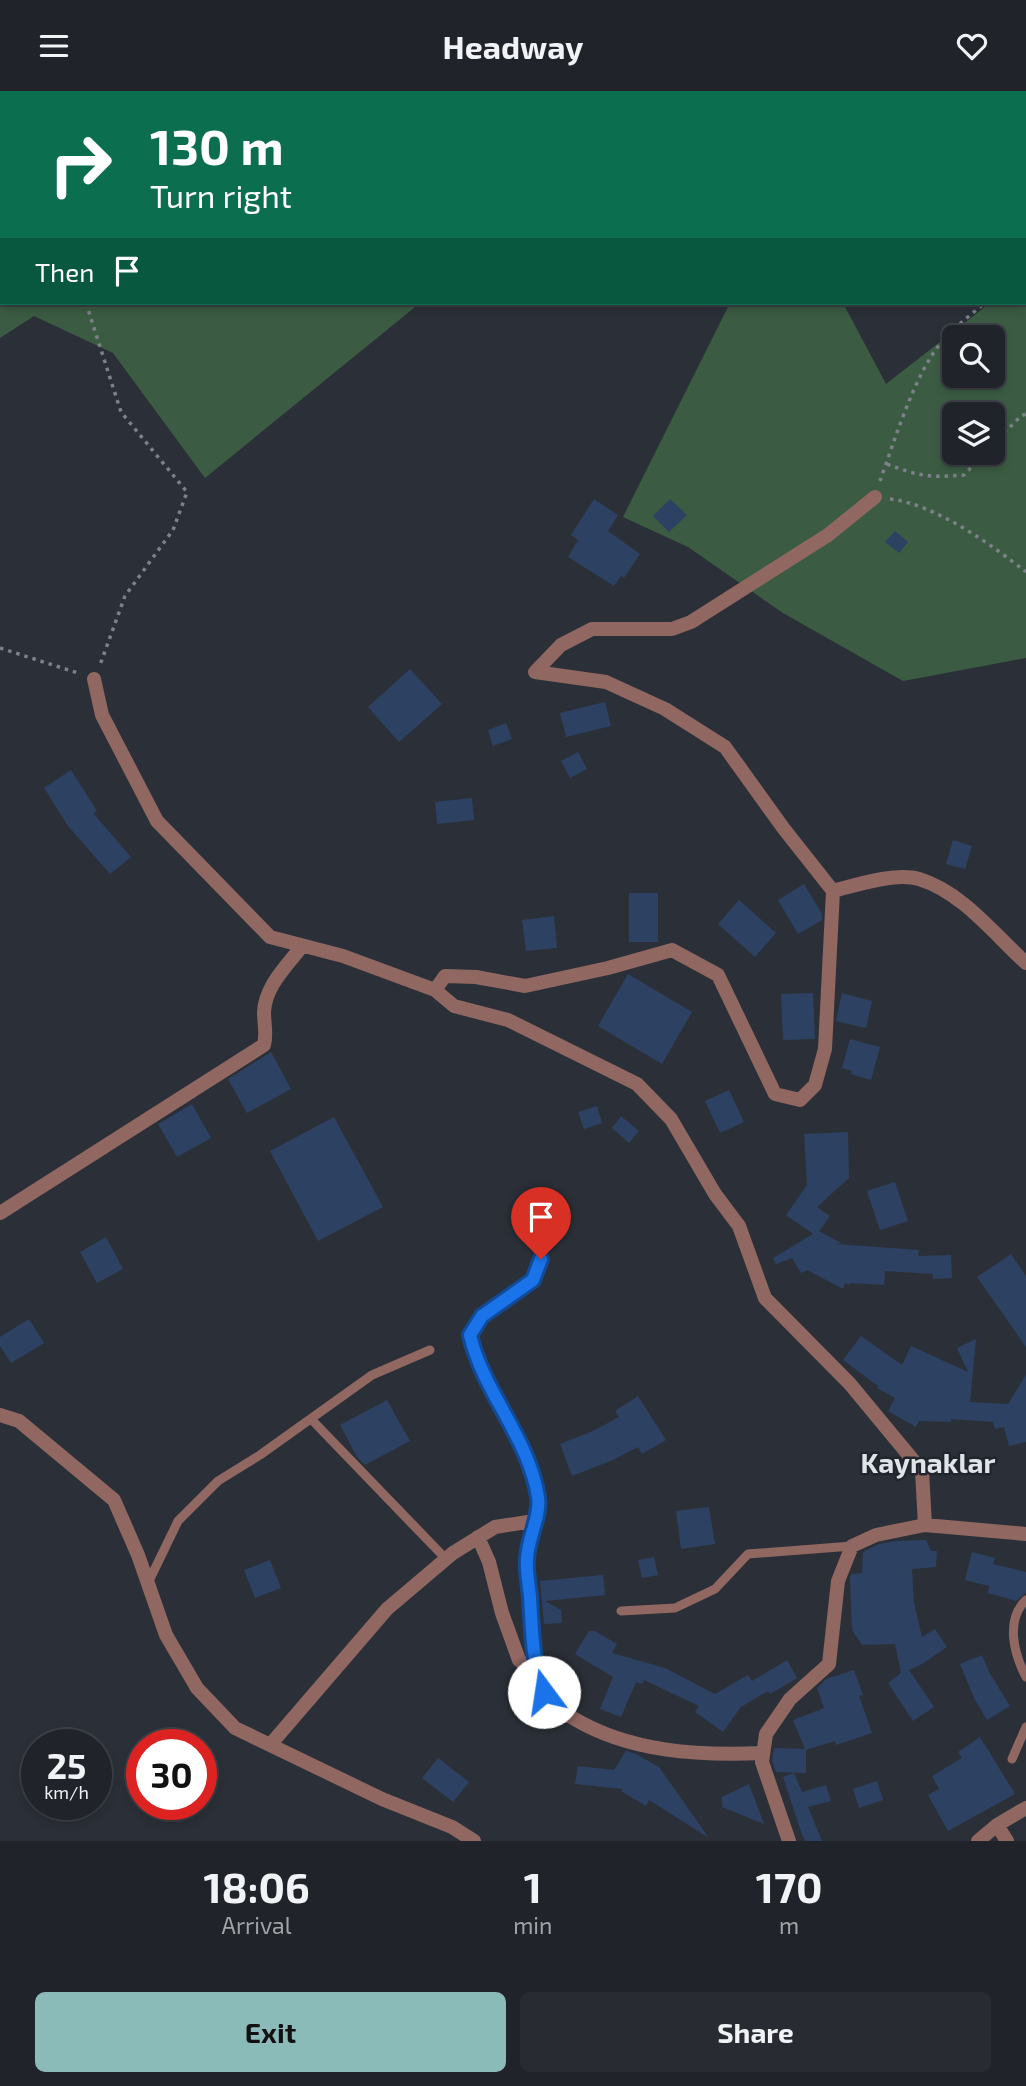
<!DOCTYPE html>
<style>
:root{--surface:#20242a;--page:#282c32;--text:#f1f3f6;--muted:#a2a4a8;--line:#3d4147;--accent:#8bbbb9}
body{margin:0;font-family:"Exo 2",sans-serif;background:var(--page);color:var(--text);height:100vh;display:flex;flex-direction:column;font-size:26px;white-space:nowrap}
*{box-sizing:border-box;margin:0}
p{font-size:23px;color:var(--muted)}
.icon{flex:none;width:38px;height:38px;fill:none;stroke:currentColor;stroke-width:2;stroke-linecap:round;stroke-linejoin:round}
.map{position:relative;height:1750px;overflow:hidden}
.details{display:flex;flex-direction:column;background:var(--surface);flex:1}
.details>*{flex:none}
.top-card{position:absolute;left:0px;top:0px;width:1027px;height:214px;box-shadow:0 4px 10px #0003,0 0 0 2px var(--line);background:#0b6e4f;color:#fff;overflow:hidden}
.controls{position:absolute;left:942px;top:234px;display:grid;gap:14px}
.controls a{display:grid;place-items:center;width:63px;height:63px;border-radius:10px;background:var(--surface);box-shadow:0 4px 10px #0003,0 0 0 2px var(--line);font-size:35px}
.speed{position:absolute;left:21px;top:1638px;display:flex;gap:14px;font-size:35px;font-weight:700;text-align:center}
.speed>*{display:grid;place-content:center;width:91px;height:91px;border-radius:50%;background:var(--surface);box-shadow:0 4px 10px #0003,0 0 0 2px var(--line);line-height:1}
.speed small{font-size:18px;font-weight:400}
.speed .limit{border:10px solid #d22;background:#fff;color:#111}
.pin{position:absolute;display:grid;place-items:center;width:60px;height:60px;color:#fff;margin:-72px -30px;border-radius:50% 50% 50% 0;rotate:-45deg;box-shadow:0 0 7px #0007}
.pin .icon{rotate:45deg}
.me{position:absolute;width:77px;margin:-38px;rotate:346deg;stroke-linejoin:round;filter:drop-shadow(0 0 5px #0008)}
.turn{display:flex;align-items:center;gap:24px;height:147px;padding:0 35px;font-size:32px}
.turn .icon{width:91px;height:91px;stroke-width:2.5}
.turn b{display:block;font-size:49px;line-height:60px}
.then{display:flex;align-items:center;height:66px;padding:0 35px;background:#0003;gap:14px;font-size:26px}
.eta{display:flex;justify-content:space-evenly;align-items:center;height:119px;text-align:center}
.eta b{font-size:42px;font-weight:700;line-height:49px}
.button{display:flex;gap:14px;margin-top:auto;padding:14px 35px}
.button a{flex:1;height:80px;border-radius:10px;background:var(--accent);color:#111;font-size:28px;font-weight:700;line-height:80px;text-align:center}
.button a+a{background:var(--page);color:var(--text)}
header{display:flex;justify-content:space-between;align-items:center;height:91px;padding:0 35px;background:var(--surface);font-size:32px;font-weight:700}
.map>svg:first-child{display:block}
.green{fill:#3b5c43;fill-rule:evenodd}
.building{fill:#2d4162}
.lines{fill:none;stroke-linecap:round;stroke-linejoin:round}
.path{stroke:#7d8188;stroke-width:3.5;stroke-dasharray:3.5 5;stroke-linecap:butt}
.service{stroke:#916762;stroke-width:9}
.minor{stroke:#916762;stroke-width:14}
.route-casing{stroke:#114b97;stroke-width:18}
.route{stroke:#1a73e8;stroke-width:12}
.labels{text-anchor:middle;stroke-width:5;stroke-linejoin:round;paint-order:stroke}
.quarter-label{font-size:28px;font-weight:bold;fill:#e0e4e9;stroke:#21262e}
</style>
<header><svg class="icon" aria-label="menu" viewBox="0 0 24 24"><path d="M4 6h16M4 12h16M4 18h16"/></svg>Headway<svg class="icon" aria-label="heart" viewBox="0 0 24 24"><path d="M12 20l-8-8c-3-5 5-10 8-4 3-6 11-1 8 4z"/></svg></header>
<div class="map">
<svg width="1026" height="1750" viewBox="0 0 1026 1750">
<rect width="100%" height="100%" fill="#2b3038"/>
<!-- green -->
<path class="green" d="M 0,0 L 1026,0 L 1026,90 L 1026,2 L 2,2 L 2,212 L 420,212 L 205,387 L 113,262 L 34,225 L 0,247 Z
M 1026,183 L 1026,567 L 903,590 L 783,522 L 688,456 L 623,426 L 730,212 L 843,212 L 886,293 L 990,212 L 1026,212 ZM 954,247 L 992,247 L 992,285 L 954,285 ZM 954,324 L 992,324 L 992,362 L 954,362 Z"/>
<!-- building -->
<path class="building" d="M 594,408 L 618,424 L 608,440 L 640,463 L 624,487 L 621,485 L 614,495 L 568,466 L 578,449 L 571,444 Z
M 670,408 L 687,424 L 669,441 L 653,425 Z
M 895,440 L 908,451 L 899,462 L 885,451 Z
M 410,578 L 442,613 L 399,651 L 368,616 Z
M 605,611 L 611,635 L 566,646 L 560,622 Z
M 506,632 L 512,648 L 493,655 L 488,639 Z
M 578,661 L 587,678 L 570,687 L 561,670 Z
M 71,679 L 97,720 L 93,722 L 131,766 L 110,783 L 68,735 L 44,697 Z
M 472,707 L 474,729 L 437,733 L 435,711 Z
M 953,749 L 972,755 L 965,778 L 946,773 Z
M 804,793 L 822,823 L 822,829 L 798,843 L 778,809 Z
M 629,802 L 658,802 L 658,851 L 629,851 Z
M 739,809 L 776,842 L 755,866 L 718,833 Z
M 554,825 L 557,857 L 526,860 L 522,829 Z
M 628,883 L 692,921 L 662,973 L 598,935 Z
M 813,902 L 815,948 L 783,949 L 781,903 Z
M 842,902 L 872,910 L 866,937 L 836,930 Z
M 850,948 L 880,956 L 871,989 L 851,983 L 852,980 L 842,977 Z
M 271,961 L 291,998 L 247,1022 L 228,988 Z
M 729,999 L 744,1031 L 720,1042 L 705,1010 Z
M 192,1013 L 211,1047 L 177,1066 L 158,1033 Z
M 597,1015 L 602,1032 L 584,1038 L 578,1021 Z
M 621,1025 L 639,1040 L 629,1052 L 612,1037 Z
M 334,1026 L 383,1116 L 318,1150 L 270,1060 Z
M 848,1041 L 849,1087 L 817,1116 L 830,1125 L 819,1140 L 841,1152 L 835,1153 L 919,1159 L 918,1165 L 951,1164 L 952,1187 L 933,1188 L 933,1183 L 885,1180 L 884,1194 L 850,1192 L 849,1194 L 845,1192 L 843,1198 L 807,1179 L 801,1182 L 792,1167 L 776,1173 L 773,1167 L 813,1143 L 786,1124 L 807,1094 L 804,1043 Z
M 895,1091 L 908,1130 L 880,1139 L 867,1100 Z
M 106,1146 L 123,1178 L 97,1192 L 80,1161 Z
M 1011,1163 L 1026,1185 L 1026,1256 L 977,1186 Z
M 29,1228 L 44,1252 L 11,1272 L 0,1255 L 0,1246 Z
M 861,1245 L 902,1274 L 911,1255 L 968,1281 L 957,1257 L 976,1248 L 970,1311 L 1008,1313 L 1026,1284 L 1026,1351 L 1009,1355 L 1004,1336 L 995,1338 L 993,1331 L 951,1328 L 951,1331 L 919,1330 L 916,1336 L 888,1320 L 895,1307 L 877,1297 L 878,1295 L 843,1269 Z
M 638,1305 L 666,1349 L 642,1363 L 638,1356 L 613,1369 L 572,1385 L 560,1353 L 593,1340 L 619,1326 L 615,1320 Z
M 387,1309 L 410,1350 L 365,1374 L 357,1366 L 340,1334 Z
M 709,1416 L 715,1453 L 681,1458 L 676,1420 Z
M 926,1449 L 931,1460 L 937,1460 L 936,1476 L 912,1478 L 914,1511 L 922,1546 L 935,1538 L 947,1556 L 922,1573 L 909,1579 L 934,1616 L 913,1630 L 888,1592 L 901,1582 L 895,1553 L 862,1554 L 852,1539 L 850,1487 L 851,1483 L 862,1482 L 863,1461 L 879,1453 L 896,1450 Z
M 972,1461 L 995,1467 L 993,1473 L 1026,1481 L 1026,1502 L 1016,1510 L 988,1502 L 989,1495 L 965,1489 Z
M 654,1466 L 658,1484 L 642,1487 L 638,1469 Z
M 270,1469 L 281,1497 L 255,1507 L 244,1479 Z
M 603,1484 L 605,1504 L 545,1510 L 561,1519 L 562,1532 L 544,1533 L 540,1490 Z
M 589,1540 L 595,1540 L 617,1553 L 612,1562 L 665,1577 L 715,1603 L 748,1584 L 752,1590 L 787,1569 L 797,1587 L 770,1603 L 768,1600 L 741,1616 L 723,1641 L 695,1621 L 699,1615 L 644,1589 L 642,1593 L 636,1591 L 621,1626 L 600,1618 L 613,1586 L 575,1563 Z
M 982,1564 L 989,1581 L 1010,1615 L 987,1629 L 975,1609 L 960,1573 Z
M 854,1579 L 863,1604 L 859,1605 L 872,1642 L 836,1654 L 835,1650 L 806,1659 L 806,1682 L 776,1681 L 772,1670 L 774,1657 L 805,1658 L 793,1629 L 824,1617 L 817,1597 L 826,1588 Z
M 980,1646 L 1015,1703 L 948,1740 L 928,1704 L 939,1698 L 932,1685 L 962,1667 L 958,1661 Z
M 626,1660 L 636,1663 L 659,1676 L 709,1747 L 649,1709 L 646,1715 L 621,1700 L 623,1698 L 575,1693 L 578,1675 L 614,1679 Z
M 438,1667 L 469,1691 L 453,1711 L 422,1687 Z
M 794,1682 L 802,1701 L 826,1694 L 831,1710 L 808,1716 L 822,1750 L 805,1750 L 801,1741 L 783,1686 Z
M 877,1690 L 883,1709 L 859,1717 L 853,1698 Z
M 749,1693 L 764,1733 L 722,1716 L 722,1706 Z"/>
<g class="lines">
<!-- path -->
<path class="path" d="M 51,0 L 51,2
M 133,0 L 134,2
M 846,0 L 847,2
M 1014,0 L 1025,2
M 446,2 L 447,0
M 86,212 L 121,321 L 187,401 L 173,439 L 125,505 L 100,574
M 992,354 L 1021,325 L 1026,323
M 887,373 C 918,385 930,387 964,384 L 985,362
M 880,390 C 894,351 915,282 941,252 C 954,237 970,224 985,212
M 890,408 C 934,413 991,453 1026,481
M 0,557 L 81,583"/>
<!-- service -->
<path class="service" d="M 311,1328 L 446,1468
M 148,1492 L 178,1430 L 218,1390 L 260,1364 L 372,1284 L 430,1259
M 1026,1509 C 1005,1529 1014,1563 1026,1586
M 621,1520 L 675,1517 L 715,1498 L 748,1463 L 852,1455
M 1012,1668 L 1026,1636"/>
<!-- minor -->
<path class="minor" d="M 94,588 L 102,624 L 157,730 L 270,846 L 343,865 L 435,899 L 454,915 L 508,929 L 637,993 L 671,1028 L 715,1103 L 739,1135 L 765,1207 L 850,1293 L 922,1380 L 925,1434 L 1026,1443
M 833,800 C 856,794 896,781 919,788 C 962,801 994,843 1026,872
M 435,899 L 445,885 L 476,886 L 525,895 L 608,877 L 672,859 L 718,884 L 775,1003 L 800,1009 L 815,994 L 825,958 L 833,800 L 784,738 L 725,656 L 665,618 L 606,591 L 535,581 L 561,554 L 592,538 L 672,538 L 691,531 L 828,444 L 875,406
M 0,1122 L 264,954 C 267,942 264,933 264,921 C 265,895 287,875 302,855
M 529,1131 L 541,1151 L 541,1168 L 533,1189 L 482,1225 L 470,1244 C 483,1301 527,1347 537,1405 C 541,1425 528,1448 527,1468 C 525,1490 536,1599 550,1614 C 555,1619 566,1623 573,1627 C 629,1661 699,1665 763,1662
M 0,1324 L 19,1330 L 114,1409 L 138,1464 L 166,1544 L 197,1597 L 235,1637 L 382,1708 L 452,1736 L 474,1750
M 478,1446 L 489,1471 L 502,1522 L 519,1569 L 539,1587
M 270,1654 L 387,1518 L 453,1462 L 495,1436 L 534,1430
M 997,1734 L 1007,1750
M 789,1750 L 762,1671 L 766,1643 L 790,1608 L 829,1573 L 838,1490 L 852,1455 L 876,1444 L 925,1434
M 978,1750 L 997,1734 L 1026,1717"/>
</g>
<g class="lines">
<!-- route casing -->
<g class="route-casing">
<path id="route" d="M 541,1168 L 533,1189 L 482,1225 L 470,1244 C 483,1301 529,1347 538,1406 C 541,1426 527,1448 527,1469 C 526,1481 529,1494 530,1506 C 532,1537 532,1572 544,1601"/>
</g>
<!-- route -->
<use href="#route" class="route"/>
</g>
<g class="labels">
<!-- quarter labels -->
<g class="quarter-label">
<text x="928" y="1382">Kaynaklar</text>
</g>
</g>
</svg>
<div class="controls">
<a><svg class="icon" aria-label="search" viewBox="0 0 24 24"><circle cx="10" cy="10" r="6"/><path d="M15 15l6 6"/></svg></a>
<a><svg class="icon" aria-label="layers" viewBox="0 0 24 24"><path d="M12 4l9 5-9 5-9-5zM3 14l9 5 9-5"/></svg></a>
</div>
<div class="speed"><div>25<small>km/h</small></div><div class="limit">30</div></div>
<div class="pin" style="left:541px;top:1168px;background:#d93025"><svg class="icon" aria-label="arrive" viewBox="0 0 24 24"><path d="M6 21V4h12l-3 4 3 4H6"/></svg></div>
<svg class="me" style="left:544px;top:1601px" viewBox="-20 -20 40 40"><circle r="19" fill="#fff"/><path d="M0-13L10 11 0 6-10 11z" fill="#1a73e8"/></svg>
<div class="top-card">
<div class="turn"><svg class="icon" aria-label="right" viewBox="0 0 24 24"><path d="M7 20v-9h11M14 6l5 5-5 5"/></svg><div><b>130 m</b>Turn right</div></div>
<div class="then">Then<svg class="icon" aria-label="arrive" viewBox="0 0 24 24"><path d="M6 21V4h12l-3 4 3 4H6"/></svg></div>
</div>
</div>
<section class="details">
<div class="eta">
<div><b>18:06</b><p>Arrival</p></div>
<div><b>1</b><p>min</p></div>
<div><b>170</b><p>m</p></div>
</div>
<div class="button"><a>Exit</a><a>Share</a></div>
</section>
